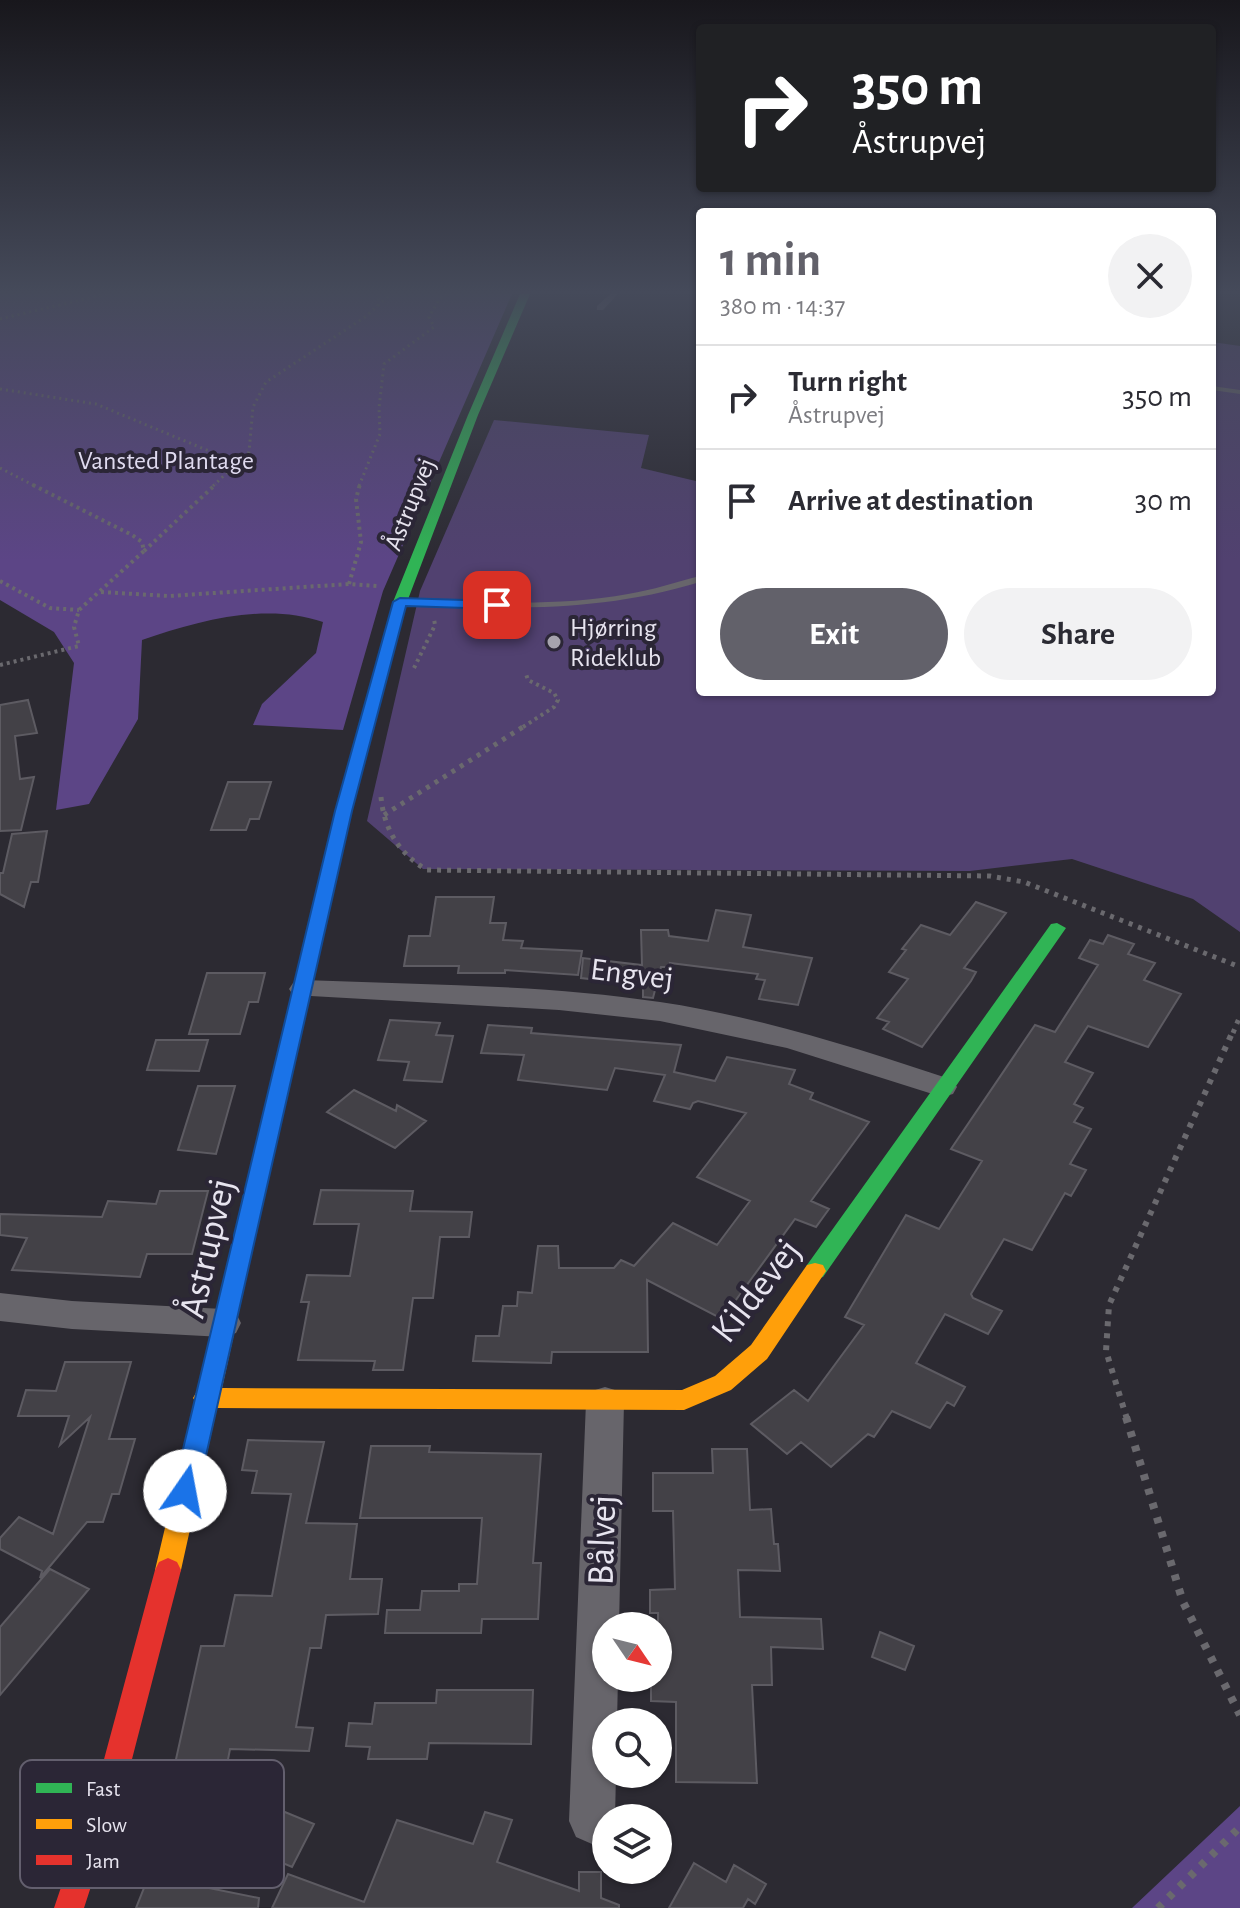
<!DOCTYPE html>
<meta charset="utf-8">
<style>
:root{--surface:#fff;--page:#f2f2f3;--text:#2b2b33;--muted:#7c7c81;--line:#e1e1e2;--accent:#62616a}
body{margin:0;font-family:"Alegreya Sans",sans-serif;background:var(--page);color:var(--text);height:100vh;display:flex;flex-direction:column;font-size:30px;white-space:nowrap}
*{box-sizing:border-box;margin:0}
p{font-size:26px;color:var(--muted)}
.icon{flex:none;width:44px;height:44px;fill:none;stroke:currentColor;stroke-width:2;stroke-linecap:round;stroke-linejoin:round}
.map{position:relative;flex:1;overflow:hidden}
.panel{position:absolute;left:696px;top:208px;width:520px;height:488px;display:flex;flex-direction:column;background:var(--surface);border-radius:8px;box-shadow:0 2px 6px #0004}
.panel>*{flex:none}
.hud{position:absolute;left:696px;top:24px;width:520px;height:168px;border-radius:8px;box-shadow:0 2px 6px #0004;background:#202124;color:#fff;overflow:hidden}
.needle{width:52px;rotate:125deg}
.fabs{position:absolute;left:592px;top:1612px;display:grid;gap:16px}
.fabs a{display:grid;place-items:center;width:80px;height:80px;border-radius:50%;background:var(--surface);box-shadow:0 2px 6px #0004;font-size:40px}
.pin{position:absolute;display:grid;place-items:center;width:68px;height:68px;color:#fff;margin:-34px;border-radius:16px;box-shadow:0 4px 12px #0006}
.me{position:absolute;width:88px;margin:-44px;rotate:12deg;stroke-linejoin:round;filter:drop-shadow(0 0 6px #0008)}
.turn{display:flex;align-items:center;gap:28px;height:168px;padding:0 24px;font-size:36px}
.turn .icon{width:104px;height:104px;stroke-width:2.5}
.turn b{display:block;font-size:56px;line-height:68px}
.round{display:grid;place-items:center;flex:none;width:84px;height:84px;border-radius:42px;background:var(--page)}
.overview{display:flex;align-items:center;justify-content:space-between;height:136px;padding:0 24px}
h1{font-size:48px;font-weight:700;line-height:60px;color:var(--accent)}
.cta{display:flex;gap:16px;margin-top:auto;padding:16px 24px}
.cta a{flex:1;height:92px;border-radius:48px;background:var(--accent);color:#fff;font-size:32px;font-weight:700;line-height:92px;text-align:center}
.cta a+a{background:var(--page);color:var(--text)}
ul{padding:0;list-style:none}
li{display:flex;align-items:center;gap:24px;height:104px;padding:0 24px;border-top:2px solid var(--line)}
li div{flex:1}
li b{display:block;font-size:30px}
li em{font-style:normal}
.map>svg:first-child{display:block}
.green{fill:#514170}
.forest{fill:#5c4586}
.building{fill:#434147;stroke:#5d5b62;stroke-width:2}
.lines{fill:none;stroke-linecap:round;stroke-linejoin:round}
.path-far4{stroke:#6a696e;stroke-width:3;stroke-dasharray:2 4;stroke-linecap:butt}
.path-far3{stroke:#6a696e;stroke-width:4;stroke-dasharray:3 4;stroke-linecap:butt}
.path-far2{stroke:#6a696e;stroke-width:5;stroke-dasharray:4 6;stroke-linecap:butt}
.path-far1{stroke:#6a696e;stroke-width:6;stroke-dasharray:5 7;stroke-linecap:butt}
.path{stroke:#6a696e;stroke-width:8;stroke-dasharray:6 9;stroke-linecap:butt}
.lane{fill:#67656b;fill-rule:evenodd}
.street{fill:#67656b;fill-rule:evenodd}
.fast{fill:#30b455;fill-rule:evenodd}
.slow{fill:#ff9f0a;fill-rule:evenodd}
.jam{fill:#e5322d;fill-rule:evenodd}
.route{fill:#1a73e8;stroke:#114b97;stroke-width:2}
.poi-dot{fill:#a6a3ad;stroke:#2b2636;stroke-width:3}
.labels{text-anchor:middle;stroke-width:8;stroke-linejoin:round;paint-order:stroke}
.far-park-label{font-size:26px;fill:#dfdaef;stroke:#2b2636}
.far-street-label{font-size:26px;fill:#e7e4ef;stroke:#2b2636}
.far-poi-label{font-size:26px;fill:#e7e4ef;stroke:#2b2636;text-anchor:start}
.street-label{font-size:32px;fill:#e7e4ef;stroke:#2b2636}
.near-street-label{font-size:38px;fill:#e7e4ef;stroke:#2b2636}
.key{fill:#2b2636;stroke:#635f6e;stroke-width:2}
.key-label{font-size:22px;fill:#e7e4ef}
</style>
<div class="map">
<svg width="1240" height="1908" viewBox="0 0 1240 1908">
<rect width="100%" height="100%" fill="#2c2a32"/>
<!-- green -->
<path class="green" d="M 1212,342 L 1240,346 L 1240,932 L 1193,899 L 1072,859 L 970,871 L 423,869 L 367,821 L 420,591 L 494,420 L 649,435 L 641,468 L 700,482 L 700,692 L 1212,692 Z"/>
<!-- forest -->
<path class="forest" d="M 0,294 L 512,294 L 383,591 L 343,730 L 253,725 L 262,704 L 316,653 L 323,622 C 265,602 198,621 142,640 L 138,719 L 89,804 L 56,810 L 74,663 L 54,632 L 0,600 Z
M 1240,1806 L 1240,1908 L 1132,1908 Z"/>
<!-- building -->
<path class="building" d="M 28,700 L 37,733 L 15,736 L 20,779 L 34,777 L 21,830 L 0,831 L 0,705 Z
M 228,782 L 271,782 L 259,819 L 250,819 L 246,830 L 211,830 Z
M 47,831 L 38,882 L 31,882 L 24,907 L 0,894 L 0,873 L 3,873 L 12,834 Z
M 436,897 L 494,897 L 490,923 L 506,923 L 503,940 L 523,941 L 521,948 L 582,951 L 578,975 L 505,970 L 505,973 L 458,973 L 459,966 L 404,966 L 409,936 L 430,936 Z
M 976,902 L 1006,913 L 964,968 L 976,972 L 971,981 L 922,1047 L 883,1029 L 889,1022 L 877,1018 L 908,979 L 889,972 L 906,950 L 902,949 L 921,925 L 950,935 Z
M 716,910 L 751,915 L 743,947 L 812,958 L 798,1005 L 759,999 L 765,980 L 756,979 L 758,974 L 670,963 L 671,967 L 661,967 L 653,998 L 643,997 L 643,985 L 581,978 L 583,958 L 642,965 L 641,930 L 668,930 L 669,936 L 708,941 Z
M 1108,935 L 1134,944 L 1128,954 L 1155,963 L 1144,980 L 1181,994 L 1148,1047 L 1088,1026 L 1065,1062 L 1093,1073 L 1074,1104 L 1083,1108 L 1074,1122 L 1091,1129 L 1070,1164 L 1086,1170 L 1071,1196 L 1065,1193 L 1032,1250 L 1004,1239 L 971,1294 L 973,1298 L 1002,1311 L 988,1334 L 945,1314 L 916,1363 L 965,1387 L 954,1406 L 947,1402 L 930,1428 L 892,1411 L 874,1437 L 868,1434 L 831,1467 L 801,1442 L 787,1454 L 751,1424 L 794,1390 L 808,1401 L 864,1325 L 845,1317 L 906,1215 L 939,1229 L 982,1161 L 951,1149 L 1035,1025 L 1055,1032 L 1098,965 L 1079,958 L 1090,940 L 1103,944 Z
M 207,973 L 265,973 L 258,1002 L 249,1002 L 240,1034 L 189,1034 Z
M 390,1020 L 440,1023 L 436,1035 L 453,1036 L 442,1082 L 404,1080 L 409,1062 L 378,1060 Z
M 488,1025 L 532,1028 L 531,1033 L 681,1045 L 674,1072 L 715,1081 L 727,1057 L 795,1070 L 789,1084 L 813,1093 L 810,1099 L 869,1122 L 811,1201 L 829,1209 L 816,1227 L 795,1219 L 722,1319 L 647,1280 L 648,1352 L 552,1352 L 551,1363 L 473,1361 L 476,1336 L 499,1336 L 503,1306 L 517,1306 L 518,1292 L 532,1293 L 538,1246 L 558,1246 L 559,1268 L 614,1268 L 621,1260 L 634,1266 L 673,1223 L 717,1245 L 750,1201 L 697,1177 L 746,1113 L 698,1101 L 693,1103 L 690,1109 L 654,1101 L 665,1075 L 615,1068 L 607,1090 L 518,1080 L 524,1055 L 481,1053 Z
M 156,1040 L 208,1040 L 199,1071 L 147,1070 Z
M 198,1086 L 235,1086 L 216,1154 L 178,1150 Z
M 354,1090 L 396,1111 L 397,1105 L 426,1121 L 395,1148 L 327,1112 Z
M 321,1190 L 413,1191 L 410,1211 L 472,1212 L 469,1237 L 440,1237 L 433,1298 L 413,1298 L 403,1370 L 373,1370 L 375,1361 L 298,1360 L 309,1302 L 301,1302 L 307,1275 L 350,1276 L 359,1224 L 314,1224 Z
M 160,1191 L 208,1191 L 192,1254 L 147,1254 L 140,1277 L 12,1270 L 27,1238 L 0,1235 L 0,1214 L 102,1217 L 108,1201 L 156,1204 Z
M 65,1362 L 131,1362 L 109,1439 L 135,1439 L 119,1494 L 112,1494 L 103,1522 L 87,1522 L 40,1578 L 42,1571 L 0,1549 L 0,1538 L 19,1517 L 53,1534 L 90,1417 L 60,1445 L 69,1416 L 18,1416 L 26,1390 L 56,1391 Z
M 248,1440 L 324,1442 L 306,1523 L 357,1524 L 350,1579 L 382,1579 L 378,1614 L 326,1615 L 321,1648 L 310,1648 L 296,1727 L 313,1728 L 309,1751 L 230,1749 L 220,1801 L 167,1800 L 201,1646 L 224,1646 L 235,1595 L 272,1596 L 291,1494 L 252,1493 L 257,1471 L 242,1470 Z
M 371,1446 L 430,1446 L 429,1452 L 541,1454 L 533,1563 L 541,1563 L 538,1619 L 482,1619 L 481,1633 L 385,1633 L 387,1610 L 420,1610 L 422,1591 L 459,1591 L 459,1584 L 477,1584 L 482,1518 L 360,1518 Z
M 712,1449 L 747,1449 L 750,1510 L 771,1509 L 774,1544 L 778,1544 L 780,1571 L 738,1570 L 740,1617 L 821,1619 L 823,1649 L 771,1647 L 772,1685 L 752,1685 L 757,1783 L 676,1782 L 676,1702 L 651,1701 L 651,1678 L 658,1678 L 658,1613 L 650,1613 L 650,1590 L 675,1589 L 673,1511 L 653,1511 L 653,1473 L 713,1473 Z
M 50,1569 L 89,1589 L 0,1695 L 0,1627 Z
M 880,1632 L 914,1646 L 905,1670 L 872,1657 Z
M 437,1690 L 533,1690 L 531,1744 L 429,1743 L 427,1759 L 368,1759 L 370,1747 L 346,1746 L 349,1723 L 372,1724 L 375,1703 L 436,1703 Z
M 280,1810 L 314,1824 L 292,1867 L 257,1852 Z
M 485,1812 L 512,1820 L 497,1862 L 579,1891 L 579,1872 L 601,1872 L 601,1898 L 619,1905 L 619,1908 L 272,1908 L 288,1874 L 364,1902 L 397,1820 L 473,1844 Z
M 156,1858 L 201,1867 L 194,1885 L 259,1898 L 258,1908 L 136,1908 Z
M 694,1863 L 726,1882 L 734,1865 L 766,1884 L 755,1904 L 748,1899 L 743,1908 L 669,1908 Z"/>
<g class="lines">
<!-- path-far4 -->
<path class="path-far4" d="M 378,306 L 379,294
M 0,319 L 106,294
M 0,389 L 96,404 L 238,463
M 0,468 L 35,486
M 213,486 L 249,452 L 253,407 L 266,382 L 365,317 L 391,294
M 359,486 L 380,434 L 379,408 L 384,364 L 434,327 L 429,317 L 440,298 L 448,294"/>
<!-- path-far3 -->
<path class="path-far3" d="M 144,551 L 216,484
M 0,581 L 50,608 L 79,610
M 349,584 L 361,542 L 356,499 L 360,484
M 101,592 L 169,596 L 349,584 L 378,586
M 0,665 L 79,646 L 74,627 L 79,610 L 144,551 L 142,542 L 132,535 L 31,484
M 414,668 L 435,625 L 434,619
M 523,727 L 554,707 L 558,700 L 554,693 L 528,680 L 526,674"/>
<!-- path-far2 -->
<path class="path-far2" d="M 381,797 C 384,829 399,854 427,870 L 990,876 L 1024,882 L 1240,967
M 384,815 L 526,725
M 1233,1033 L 1240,1016"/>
<!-- path-far1 -->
<path class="path-far1" d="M 1127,1419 L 1106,1351 L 1109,1305 L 1233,1031"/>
<!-- path -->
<path class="path" d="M 1126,1417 L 1183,1602 L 1240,1715
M 1158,1908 L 1240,1827"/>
<!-- lane -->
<path class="lane" d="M 610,294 L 618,294 L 603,310 L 597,310 L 597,306 Z
M 1212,386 L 1240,390 L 1240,394 L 1212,390 Z
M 700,576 L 700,582 C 599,613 504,609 400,605 L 395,602 L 400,599 C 476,601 553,608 628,594 C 653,590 676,582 700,576 Z"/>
<!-- street -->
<path class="street" d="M 303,980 C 422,985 542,984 660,1002 C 760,1017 857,1048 953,1080 L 957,1087 L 953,1094 L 942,1097 L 787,1048 L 660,1021 L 559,1010 L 293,995 L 289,989 L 293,983 Z
M 0,1293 L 72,1301 L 223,1309 L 236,1313 L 241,1323 L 236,1333 L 223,1337 L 72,1329 L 0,1321 Z
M 605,1387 L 618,1391 L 624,1402 L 619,1626 L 606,1626 L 606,1678 L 618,1678 L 617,1722 L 606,1722 L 606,1774 L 616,1774 L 615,1818 L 606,1818 L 606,1838 L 592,1844 L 576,1837 L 569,1821 L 586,1402 L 592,1391 Z"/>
<!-- fast -->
<path class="fast" d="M 520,294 L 530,294 L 478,415 L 407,602 L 400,628 L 393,632 L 388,631 L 386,628 L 393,602 L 468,415 Z
M 1057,923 L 1066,928 L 823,1277 L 815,1279 L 807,1277 L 804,1271 L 807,1265 L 1051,924 Z"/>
<!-- slow -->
<path class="slow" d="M 299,994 L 308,1000 L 222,1388 L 682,1390 L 715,1376 L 751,1345 L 807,1265 L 815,1263 L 823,1265 L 826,1271 L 767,1359 L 731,1390 L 684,1410 L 217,1408 L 181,1570 L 177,1578 L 168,1582 L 159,1578 L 155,1570 L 195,1401 L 193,1398 L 197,1391 L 290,1000 Z"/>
<!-- jam -->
<path class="jam" d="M 393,624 L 400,628 L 352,811 L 308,1000 L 299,1006 L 290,1000 L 336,811 L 386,628 Z
M 168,1558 L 177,1562 L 181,1570 L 131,1763 L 84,1908 L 54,1908 L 103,1763 L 155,1570 L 159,1562 Z"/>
</g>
<!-- sky -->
<linearGradient id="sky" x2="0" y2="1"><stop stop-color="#18171c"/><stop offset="0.52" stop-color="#454a5a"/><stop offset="1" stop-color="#454a5a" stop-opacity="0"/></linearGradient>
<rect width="1240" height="561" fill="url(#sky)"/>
<!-- route -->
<path class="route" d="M 400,598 L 497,601 L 504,605 L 497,609 L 406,606 L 352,811 L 198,1491 L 194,1499 L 185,1502 L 176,1499 L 173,1491 L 335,811 L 393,602 Z"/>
<!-- markers -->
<circle class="poi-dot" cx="554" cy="642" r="8"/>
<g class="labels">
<!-- far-park labels -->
<g class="far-park-label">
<text x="166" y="469">Vansted Plantage</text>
</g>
<!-- far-street labels -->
<g class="far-street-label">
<text transform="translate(409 504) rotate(-68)" y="9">Åstrupvej</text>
</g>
<!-- far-poi labels -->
<g class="far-poi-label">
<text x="570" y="636">Hjørring<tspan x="570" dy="30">Rideklub</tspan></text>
</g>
<!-- street labels -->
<g class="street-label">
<text transform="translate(632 973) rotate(7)" y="11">Engvej</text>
</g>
<!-- near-street labels -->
<g class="near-street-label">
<text transform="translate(206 1248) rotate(-77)" y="13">Åstrupvej</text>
<text transform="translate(755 1290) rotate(-52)" y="13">Kildevej</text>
<text transform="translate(601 1540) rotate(-88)" y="13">Bålvej</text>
</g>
</g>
<!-- legend -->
<rect x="20" y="1760" width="264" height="128" rx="12" class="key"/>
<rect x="36" y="1783" width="36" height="10" fill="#30b455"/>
<rect x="36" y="1819" width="36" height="10" fill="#ff9f0a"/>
<rect x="36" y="1855" width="36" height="10" fill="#e5322d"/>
<g class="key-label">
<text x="86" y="1796">Fast</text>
<text x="86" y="1832">Slow</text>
<text x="86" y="1868">Jam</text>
</g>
</svg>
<div class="fabs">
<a><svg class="needle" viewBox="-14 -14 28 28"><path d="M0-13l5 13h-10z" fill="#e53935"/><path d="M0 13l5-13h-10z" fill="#7c7c81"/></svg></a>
<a><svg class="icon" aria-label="search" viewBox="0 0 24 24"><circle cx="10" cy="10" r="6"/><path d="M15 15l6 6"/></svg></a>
<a><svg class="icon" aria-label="layers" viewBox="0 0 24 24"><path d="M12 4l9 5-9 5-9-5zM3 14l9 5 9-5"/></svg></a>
</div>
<div class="pin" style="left:497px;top:605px;background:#d93025"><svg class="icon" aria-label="arrive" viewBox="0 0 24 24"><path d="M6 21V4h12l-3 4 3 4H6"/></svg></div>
<svg class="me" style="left:185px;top:1491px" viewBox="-20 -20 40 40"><circle r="19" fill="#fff"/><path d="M0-13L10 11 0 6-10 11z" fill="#1a73e8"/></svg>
<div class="hud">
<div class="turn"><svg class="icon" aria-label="right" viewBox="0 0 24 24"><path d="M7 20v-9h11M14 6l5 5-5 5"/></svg><div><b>350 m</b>Åstrupvej</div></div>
</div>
<section class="panel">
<div class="overview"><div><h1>1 min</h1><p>380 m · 14:37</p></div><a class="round"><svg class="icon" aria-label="close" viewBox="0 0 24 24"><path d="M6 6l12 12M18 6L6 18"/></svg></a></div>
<ul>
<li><svg class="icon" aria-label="right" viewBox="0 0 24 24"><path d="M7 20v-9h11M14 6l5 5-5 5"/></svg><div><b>Turn right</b><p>Åstrupvej</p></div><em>350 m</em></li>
<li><svg class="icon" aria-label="arrive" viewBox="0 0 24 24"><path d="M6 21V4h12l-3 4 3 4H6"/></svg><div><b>Arrive at destination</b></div><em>30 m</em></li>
</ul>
<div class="cta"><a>Exit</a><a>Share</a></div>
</section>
</div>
